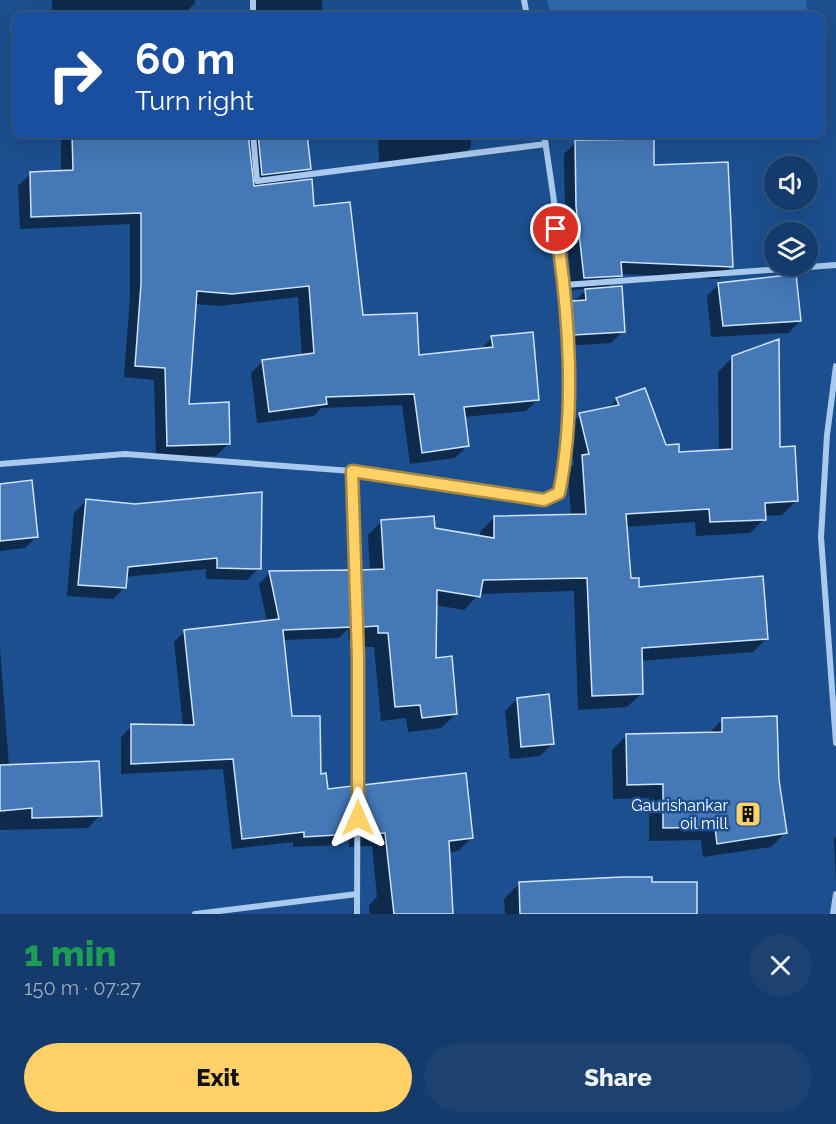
<!DOCTYPE html>
<meta charset="utf-8">
<style>
:root{--surface:#143b6b;--page:#1d4271;--text:#f1f3f6;--muted:#9dadc1;--line:#33557e;--accent:#ffd166}
body{margin:0;font-family:Raleway,sans-serif;background:var(--page);color:var(--text);height:100vh;display:flex;flex-direction:column;font-size:22px;white-space:nowrap}
*{box-sizing:border-box;margin:0}
p{font-size:20px;color:var(--muted)}
.icon{flex:none;width:33px;height:33px;fill:none;stroke:currentColor;stroke-width:2;stroke-linecap:round;stroke-linejoin:round}
.map{position:relative;height:914px;overflow:hidden}
.panel{display:flex;flex-direction:column;background:var(--surface);flex:1}
.panel>*{flex:none}
.banner{position:absolute;left:12px;top:12px;width:813px;height:126px;border-radius:12px;box-shadow:0 6px 24px #0002,0 0 0 2px var(--line);background:#1a4fa0;color:#fff;overflow:hidden}
.controls{position:absolute;left:764px;top:156px;display:grid;gap:12px}
.controls a{display:grid;place-items:center;width:54px;height:54px;border-radius:50%;background:var(--surface);box-shadow:0 6px 24px #0002,0 0 0 2px var(--line);font-size:30px}
.pin{position:absolute;display:grid;place-items:center;width:51px;height:51px;color:#fff;margin:-26px;border:3px solid #fff;border-radius:50%;box-shadow:0 2px 6px #0007}
.me{position:absolute;width:66px;margin:-33px;rotate:0deg;stroke-linejoin:round;filter:drop-shadow(0 0 4px #0008)}
.turn{display:flex;align-items:center;gap:21px;height:126px;padding:0 24px;font-size:27px}
.turn .icon{width:78px;height:78px;stroke-width:2.5}
.turn b{display:block;font-size:42px;line-height:51px}
.round{display:grid;place-items:center;flex:none;width:63px;height:63px;border-radius:32px;background:var(--page)}
.summary{display:flex;align-items:center;justify-content:space-between;height:102px;padding:0 24px}
h1{font-size:36px;font-weight:800;line-height:45px;color:#1e9e55}
.button{display:flex;gap:12px;margin-top:auto;padding:12px 24px}
.button a{flex:1;height:69px;border-radius:36px;background:var(--accent);color:#111;font-size:24px;font-weight:800;line-height:69px;text-align:center}
.button a+a{background:var(--page);color:var(--text)}
.map>svg:first-child{display:block}
.green{fill:#2e69ad}
.shadow{fill:#0007}
.building{fill:#4478b7;stroke:#cfe3fa;stroke-width:1.5}
.lines{fill:none;stroke-linecap:round;stroke-linejoin:round}
.street{stroke:#a9c9ee;stroke-width:6}
.route-casing{stroke:#a68842;stroke-width:15}
.route{stroke:#ffd166;stroke-width:10}
.labels{text-anchor:middle;stroke-width:5;stroke-linejoin:round;paint-order:stroke}
.poi-label{font-size:16px;fill:#fff;stroke:#1b4f8f;text-anchor:end}
</style>
<div class="map">
<svg width="836" height="914" viewBox="0 0 836 914">
<rect width="100%" height="100%" fill="#1b4f8f"/>
<!-- green -->
<path class="green" d="M 547,0 L 806,0 L 808,16 L 551,16 Z"/>
<!-- shadow -->
<path class="shadow" d="M 52,0 L 195,0 L 195,3 L 187,11 L 187,16 L 46,16 L 52,13 Z
M 254,0 L 322,0 L 323,16 L 252,16 Z
M 61,134 L 306,134 L 309,168 L 294,183 L 313,207 L 361,317 L 418,356 L 480,350 L 492,338 L 538,399 L 526,411 L 463,417 L 467,446 L 455,458 L 410,464 L 402,405 L 321,408 L 314,416 L 257,423 L 251,373 L 263,361 L 302,356 L 298,297 L 219,306 L 195,304 L 187,405 L 228,444 L 216,456 L 156,458 L 154,380 L 124,377 L 130,297 L 130,224 L 20,229 L 18,186 L 30,174 L 61,172 Z
M 378,134 L 471,134 L 471,147 L 461,158 L 379,163 Z
M 576,142 L 653,167 L 731,267 L 719,279 L 621,274 L 607,289 L 623,331 L 611,343 L 562,346 L 560,314 L 587,289 L 572,290 L 565,219 L 564,154 Z
M 719,284 L 800,321 L 788,333 L 711,337 L 707,296 Z
M 733,357 L 778,449 L 796,501 L 782,515 L 764,516 L 764,519 L 750,533 L 696,536 L 695,522 L 626,527 L 629,579 L 638,589 L 767,638 L 753,652 L 640,661 L 642,693 L 627,707 L 578,710 L 574,591 L 479,594 L 464,610 L 435,605 L 435,659 L 456,714 L 441,728 L 408,732 L 406,718 L 381,721 L 374,647 L 364,647 L 364,640 L 349,640 L 348,629 L 339,638 L 283,640 L 291,718 L 326,790 L 351,799 L 363,786 L 472,837 L 458,851 L 448,853 L 451,914 L 370,914 L 369,905 L 377,897 L 372,846 L 349,847 L 349,835 L 340,845 L 293,847 L 293,842 L 232,849 L 223,769 L 121,774 L 121,737 L 132,726 L 183,726 L 174,642 L 185,631 L 267,622 L 259,584 L 270,573 L 349,584 L 361,571 L 370,571 L 368,535 L 382,521 L 480,538 L 480,532 L 494,518 L 571,516 L 568,470 L 574,464 L 566,429 L 580,415 L 608,409 L 617,399 L 665,447 L 678,453 L 719,451 L 718,372 Z
M 0,485 L 37,536 L 25,548 L 0,551 Z
M 86,501 L 259,568 L 247,580 L 206,579 L 206,569 L 125,577 L 124,588 L 113,599 L 67,596 L 74,513 Z
M 0,648 L 9,766 L 100,815 L 88,828 L 0,830 Z
M 517,699 L 552,744 L 540,756 L 510,759 L 505,711 Z
M 722,720 L 778,780 L 785,833 L 771,847 L 703,857 L 701,840 L 649,841 L 649,798 L 613,799 L 612,750 L 626,736 L 708,734 Z
M 836,836 L 836,883 L 834,839 Z
M 519,884 L 650,884 L 695,914 L 505,914 L 504,899 Z"/>
<!-- building -->
<path class="building" d="M 72,134 L 248,134 L 254,186 L 312,179 L 314,206 L 350,202 L 363,315 L 417,313 L 419,355 L 493,347 L 491,336 L 533,332 L 539,400 L 464,407 L 469,446 L 422,453 L 414,394 L 326,397 L 327,404 L 269,412 L 262,360 L 314,353 L 309,286 L 232,294 L 197,291 L 189,404 L 229,402 L 230,444 L 167,446 L 165,368 L 135,366 L 141,284 L 141,213 L 31,217 L 30,172 L 73,170 Z
M 258,134 L 307,134 L 311,169 L 262,175 Z
M 654,139 L 654,165 L 728,162 L 733,267 L 621,262 L 622,276 L 584,278 L 576,206 L 575,140 Z
M 796,274 L 801,321 L 723,326 L 718,283 Z
M 622,286 L 625,332 L 573,335 L 572,301 L 586,300 L 585,289 Z
M 779,339 L 780,447 L 795,446 L 798,501 L 765,503 L 766,520 L 710,522 L 709,509 L 626,514 L 631,578 L 639,578 L 639,587 L 763,576 L 768,639 L 642,648 L 643,694 L 592,696 L 587,578 L 483,580 L 480,597 L 437,590 L 436,658 L 452,656 L 457,714 L 422,718 L 420,705 L 395,707 L 388,633 L 378,633 L 378,626 L 362,627 L 360,570 L 384,569 L 381,520 L 434,516 L 435,528 L 494,538 L 494,516 L 586,514 L 582,455 L 589,454 L 579,413 L 619,405 L 616,398 L 645,388 L 666,445 L 679,444 L 679,452 L 732,449 L 732,356 Z
M 32,480 L 38,537 L 0,541 L 0,484 Z
M 262,492 L 261,569 L 217,568 L 217,558 L 128,567 L 126,588 L 78,585 L 86,499 L 135,504 Z
M 350,570 L 352,627 L 283,630 L 292,716 L 320,716 L 321,774 L 326,773 L 328,789 L 352,786 L 352,834 L 304,837 L 304,832 L 242,839 L 233,759 L 131,764 L 131,724 L 194,725 L 184,630 L 279,619 L 269,571 Z
M 549,694 L 554,744 L 521,747 L 517,698 Z
M 777,716 L 779,780 L 787,833 L 717,844 L 715,827 L 663,828 L 663,784 L 627,785 L 626,734 L 722,732 L 722,718 Z
M 99,761 L 102,816 L 32,818 L 32,808 L 0,811 L 0,765 Z
M 466,773 L 473,838 L 449,841 L 453,914 L 394,914 L 385,833 L 363,834 L 363,785 Z
M 622,877 L 652,877 L 652,882 L 697,882 L 697,914 L 520,914 L 519,882 Z"/>
<g class="lines">
<!-- street -->
<path class="street" d="M 524,0 L 527,16
M 253,16 L 253,0
M 253,134 L 257,181 L 546,144
M 565,285 L 836,265
M 836,366 L 827,435 L 821,537 L 836,743
M 0,464 L 125,454 L 352,471 L 544,500 L 559,493 C 582,382 561,245 544,134
M 352,471 L 358,657 L 357,914
M 195,914 L 357,894
M 833,914 L 836,894"/>
</g>
<g class="lines">
<!-- route casing -->
<g class="route-casing">
<path id="route" d="M 358,818 L 358,657 L 352,471 L 544,500 L 559,493 C 576,411 569,311 556,229"/>
</g>
<!-- route -->
<use href="#route" class="route"/>
</g>
<!-- icons -->
<defs>
<g id="building-square" transform="scale(1.35)"><rect x="-9" y="-9" width="18" height="18" rx="4" fill="#ffd166" stroke="#1b4f8f"/><path d="M-4-6H4V6H1V3H-1V6H-4ZM-2.5-4.3h1.7v1.8h-1.7ZM.8-4.3h1.7v1.8H.8ZM-2.5-1h1.7V.8h-1.7ZM.8-1h1.7V.8H.8Z" fill="#111"/></g>
</defs>
<g fill-rule="evenodd">
<use href="#building-square" x="748" y="814"/>
</g>
<g class="labels">
<!-- poi labels -->
<g class="poi-label">
<text x="728" y="811">Gaurishankar<tspan x="728" dy="18">oil mill</tspan></text>
</g>
</g>
</svg>
<div class="controls">
<a><svg class="icon" aria-label="sound" viewBox="0 0 24 24"><path d="M4 9h4l5-4v14l-5-4H4zM17 9q2 3 0 6"/></svg></a>
<a><svg class="icon" aria-label="layers" viewBox="0 0 24 24"><path d="M12 4l9 5-9 5-9-5zM3 14l9 5 9-5"/></svg></a>
</div>
<div class="pin" style="left:556px;top:229px;background:#d93025"><svg class="icon" aria-label="arrive" viewBox="0 0 24 24"><path d="M6 21V4h12l-3 4 3 4H6"/></svg></div>
<svg class="me" style="left:358px;top:818px" viewBox="-20 -20 40 40"><path d="M0-17L14 15 0 8-14 15z" fill="#ffd166" stroke="#fff" stroke-width="4"/></svg>
<div class="banner">
<div class="turn"><svg class="icon" aria-label="right" viewBox="0 0 24 24"><path d="M7 20v-9h11M14 6l5 5-5 5"/></svg><div><b>60 m</b>Turn right</div></div>
</div>
</div>
<section class="panel">
<div class="summary"><div><h1>1 min</h1><p>150 m · 07:27</p></div><a class="round"><svg class="icon" aria-label="close" viewBox="0 0 24 24"><path d="M6 6l12 12M18 6L6 18"/></svg></a></div>
<div class="button"><a>Exit</a><a>Share</a></div>
</section>
